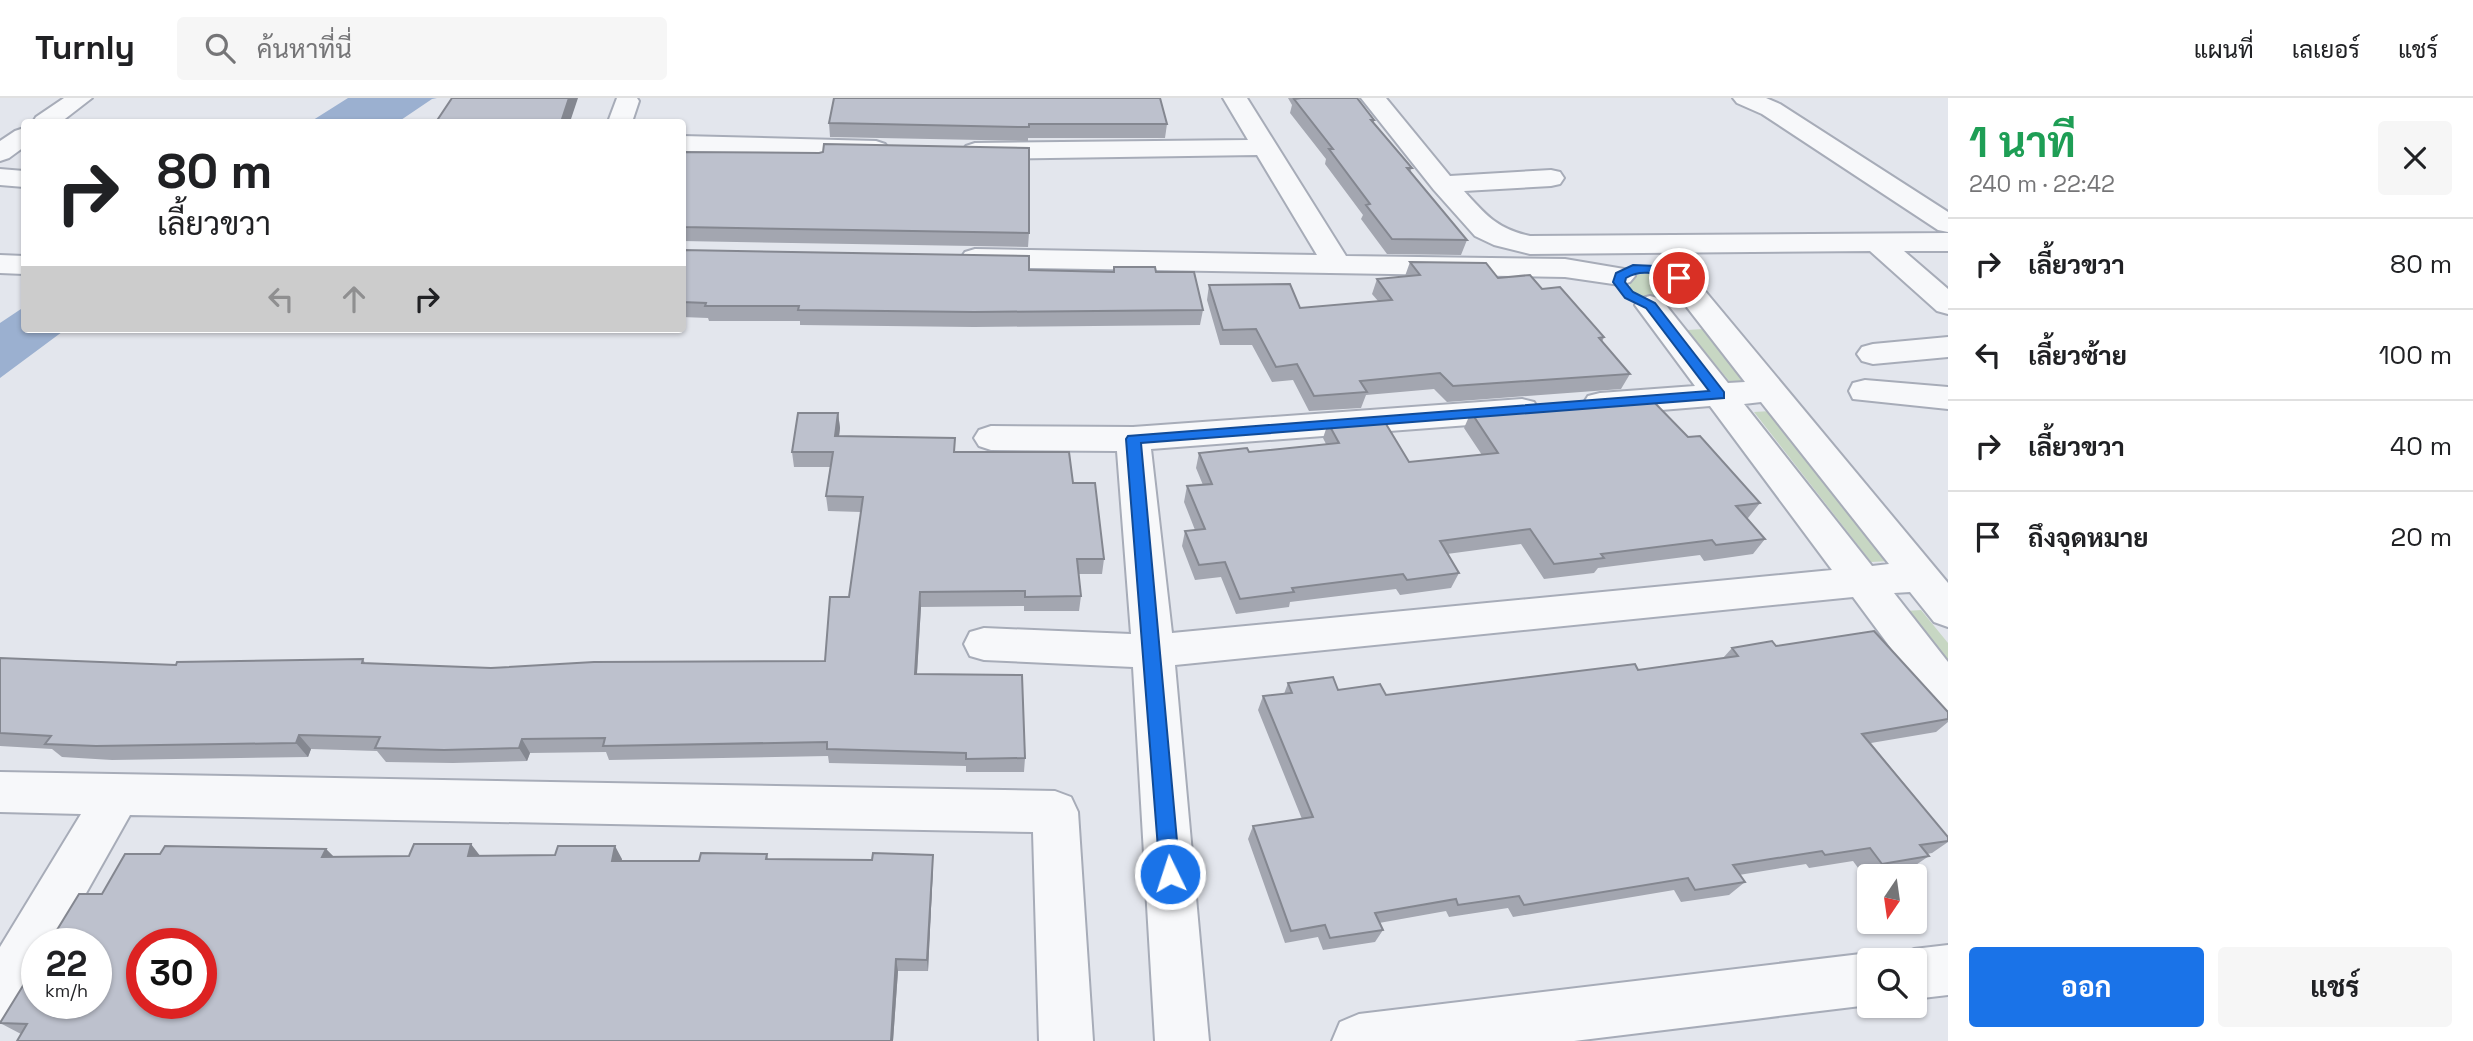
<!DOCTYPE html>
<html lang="th">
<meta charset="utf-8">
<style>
:root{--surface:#fff;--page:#f6f6f6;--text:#202124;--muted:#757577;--line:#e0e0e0;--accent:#1a73e8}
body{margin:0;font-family:"Space Grotesk",Sarabun,sans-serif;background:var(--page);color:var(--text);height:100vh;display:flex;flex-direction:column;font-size:26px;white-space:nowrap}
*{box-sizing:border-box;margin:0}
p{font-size:23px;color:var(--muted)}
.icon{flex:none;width:38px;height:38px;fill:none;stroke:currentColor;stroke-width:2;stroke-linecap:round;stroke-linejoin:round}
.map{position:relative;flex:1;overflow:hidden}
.panel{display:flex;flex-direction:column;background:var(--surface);width:525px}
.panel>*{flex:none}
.banner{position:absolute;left:21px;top:21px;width:665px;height:214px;border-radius:7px;box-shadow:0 2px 5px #0004;background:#fff;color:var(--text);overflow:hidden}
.needle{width:46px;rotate:193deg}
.fabs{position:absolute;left:1857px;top:766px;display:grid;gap:14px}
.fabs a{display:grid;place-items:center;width:70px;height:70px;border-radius:7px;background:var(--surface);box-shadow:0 2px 5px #0004;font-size:35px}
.speed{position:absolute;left:21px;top:830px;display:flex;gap:14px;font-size:35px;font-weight:700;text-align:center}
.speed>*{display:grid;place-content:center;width:91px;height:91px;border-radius:50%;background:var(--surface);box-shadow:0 2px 5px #0004;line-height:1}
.speed small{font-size:18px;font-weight:400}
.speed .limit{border:10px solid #d22;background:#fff;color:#111}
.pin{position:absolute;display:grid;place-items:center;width:60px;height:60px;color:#fff;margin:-30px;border:4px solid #fff;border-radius:50%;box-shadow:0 2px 7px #0007}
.me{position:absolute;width:77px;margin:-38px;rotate:356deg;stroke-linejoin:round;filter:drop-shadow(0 0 5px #0008)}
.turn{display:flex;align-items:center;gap:24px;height:147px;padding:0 21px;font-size:32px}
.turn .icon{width:91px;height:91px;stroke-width:2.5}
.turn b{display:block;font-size:49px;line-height:60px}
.lanes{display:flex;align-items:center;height:66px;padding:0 21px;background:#0003;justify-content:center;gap:35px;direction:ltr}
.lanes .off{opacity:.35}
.round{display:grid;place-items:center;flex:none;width:74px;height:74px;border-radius:7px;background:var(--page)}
.overview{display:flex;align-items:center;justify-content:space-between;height:119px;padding:0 21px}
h1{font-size:42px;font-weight:700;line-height:52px;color:#1e9e55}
.primary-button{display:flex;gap:14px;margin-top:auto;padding:14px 21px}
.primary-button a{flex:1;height:80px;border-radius:7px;background:var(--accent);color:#fff;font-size:28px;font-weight:700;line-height:80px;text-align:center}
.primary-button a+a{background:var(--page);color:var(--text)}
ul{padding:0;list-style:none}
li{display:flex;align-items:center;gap:21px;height:91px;padding:0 21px;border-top:2px solid var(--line)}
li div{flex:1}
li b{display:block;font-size:26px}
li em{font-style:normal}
header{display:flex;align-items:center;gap:42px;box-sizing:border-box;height:98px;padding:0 35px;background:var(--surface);border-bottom:2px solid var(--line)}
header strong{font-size:33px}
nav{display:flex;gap:38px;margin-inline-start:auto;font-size:24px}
.search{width:490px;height:63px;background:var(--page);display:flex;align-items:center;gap:18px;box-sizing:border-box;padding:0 24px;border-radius:7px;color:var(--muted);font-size:26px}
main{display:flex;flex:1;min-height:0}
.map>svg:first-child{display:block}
.green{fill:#c7d7c3}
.water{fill:#9bb0d0}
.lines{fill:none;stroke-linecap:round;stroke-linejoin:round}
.minor-casing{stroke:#a7acb8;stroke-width:4}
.minor{fill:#f7f8fa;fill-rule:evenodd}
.wall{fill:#a3a6b0}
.shaded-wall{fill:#848790}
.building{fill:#bdc1cd;stroke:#848790;stroke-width:2;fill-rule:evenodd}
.route{fill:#1a73e8;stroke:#114b97;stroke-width:2}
</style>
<header>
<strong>Turnly</strong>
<div class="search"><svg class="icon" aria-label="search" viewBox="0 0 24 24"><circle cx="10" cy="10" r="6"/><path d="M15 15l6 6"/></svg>ค้นหาที่นี่</div>
<nav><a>แผนที่</a><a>เลเยอร์</a><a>แชร์</a></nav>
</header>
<main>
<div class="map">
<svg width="1948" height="943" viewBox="0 0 1948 943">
<rect width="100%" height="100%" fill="#e3e6ed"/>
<!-- green -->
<path class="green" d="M 1649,175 L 1675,183 L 1685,193 L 1684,202 C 1666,211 1644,203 1630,190 L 1630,181 L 1634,177 Z
M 1703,231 L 1746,284 L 1730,284 L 1687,232 Z
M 1771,313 L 1890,463 L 1871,464 L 1754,314 Z
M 1921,512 L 1948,545 L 1948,565 L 1906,513 Z"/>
<!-- water -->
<path class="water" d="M 348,0 L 437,0 L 432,1 L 398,24 L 310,24 Z
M 24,209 L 24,231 L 66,231 L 0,280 L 0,225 Z"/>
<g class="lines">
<!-- minor casing -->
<g class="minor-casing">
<path id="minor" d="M 64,0 L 92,0 L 61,24 L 33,24 L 36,19 Z
M 617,0 L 637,0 L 639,3 L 632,24 L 608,24 Z
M 1223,0 L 1247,0 L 1346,158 L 1565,161 L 1630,172 L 1635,178 L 1630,184 L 1620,187 L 1565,179 L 975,169 L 965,166 L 961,160 L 965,154 L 975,151 L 1317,157 L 1257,57 L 975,61 L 966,58 L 962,53 L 966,48 L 975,45 L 1248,42 Z
M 1361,0 L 1386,0 L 1450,78 L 1551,72 L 1560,74 L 1564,80 L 1560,86 L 1551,88 L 1464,93 C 1486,117 1497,131 1530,138 L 1948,135 L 1948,153 L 1904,153 L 1948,191 L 1948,216 L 1937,213 L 1870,153 L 1530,156 L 1494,147 L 1475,138 L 1434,92 Z
M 1733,0 L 1766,0 L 1780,6 L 1948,114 L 1948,134 L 1938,132 L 1762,16 L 1737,5 Z
M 24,30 L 24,49 L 9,60 L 0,63 L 0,43 L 15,33 Z
M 682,38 L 876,43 L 885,46 L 889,51 L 885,56 L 876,59 L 682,54 Z
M 0,71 L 24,73 L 24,89 L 0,87 Z
M 0,157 L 24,158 L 24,176 L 0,175 Z
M 1694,190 L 1705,193 L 1948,485 L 1948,529 L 1934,524 L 1910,494 L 1894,495 L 1948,564 L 1948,613 L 1933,607 L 1853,499 L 1175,567 L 1209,943 L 1155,943 L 1133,569 L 984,562 L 970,558 L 964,546 L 970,534 L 984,530 L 1131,536 L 1117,353 L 991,352 L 979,348 L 974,340 L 979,332 L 991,328 L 1133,329 L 1522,301 L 1534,304 L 1539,312 L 1534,320 L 1522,323 L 1151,351 L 1172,535 L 1832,472 L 1710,308 L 1600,317 L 1588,314 L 1583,306 L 1588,298 L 1600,295 L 1695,288 L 1635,207 L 1639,201 L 1650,198 L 1661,201 L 1728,285 L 1745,284 L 1679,199 L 1683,193 ZM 1761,304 L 1889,466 L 1872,468 L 1744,306 Z
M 1948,239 L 1948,259 L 1873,266 L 1862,263 L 1857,256 L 1862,249 L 1873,246 Z
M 1865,282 L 1948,289 L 1948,311 L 1853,301 L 1849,293 L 1853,285 Z
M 0,674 L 1055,693 L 1071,699 L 1078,714 L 1093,943 L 1039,943 L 1033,734 L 130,717 L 58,845 L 37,845 C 37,880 36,908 0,923 L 0,849 L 81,716 L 0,714 Z
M 1948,847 L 1948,897 L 1914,901 L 1914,863 L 1894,863 L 1896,858 L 1914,851 Z
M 1869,855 L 1887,863 L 1869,863 L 1869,907 L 1574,943 L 1332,943 L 1340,924 L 1359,916 Z"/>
</g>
<!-- minor -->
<use href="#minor" class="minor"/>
</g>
<!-- wall -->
<path class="wall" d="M 1288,0 L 1357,0 L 1374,22 L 1374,25 L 1412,70 L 1410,74 L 1467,142 L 1461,157 L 1387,156 L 1361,121 L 1363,117 L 1325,66 L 1326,61 L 1290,15 L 1292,7 Z
M 829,25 L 1167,26 L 1165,40 L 1028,40 L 1028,43 L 830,39 Z
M 682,54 L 1029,135 L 1028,149 L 682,143 Z
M 682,152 L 1029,172 L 1113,174 L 1114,169 L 1156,174 L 1203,212 L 1200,227 L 974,229 L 800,227 L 800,223 L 709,223 L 708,220 L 682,219 Z
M 1410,164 L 1498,180 L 1542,191 L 1604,239 L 1602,244 L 1630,276 L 1621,291 L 1447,304 L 1434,291 L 1366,297 L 1361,310 L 1309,313 L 1293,282 L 1272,284 L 1252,247 L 1220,247 L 1207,202 L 1209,187 L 1300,210 L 1378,203 L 1372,196 L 1377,181 L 1405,178 Z
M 1471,314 L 1688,339 L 1760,405 L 1748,420 L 1747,420 L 1765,441 L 1753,456 L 1704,463 L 1700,457 L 1598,470 L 1594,475 L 1544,481 L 1521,446 L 1447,456 L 1459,475 L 1451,490 L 1400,497 L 1396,491 L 1290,504 L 1289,509 L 1236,516 L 1221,479 L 1195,482 L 1182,448 L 1185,433 L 1195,432 L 1184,404 L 1187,388 L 1203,387 L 1196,370 L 1199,355 L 1249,354 L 1326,346 L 1323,340 L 1328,325 L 1409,364 L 1482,357 L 1464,330 Z
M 838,315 L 840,330 L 839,338 L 955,354 L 1073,385 L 1104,461 L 1102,476 L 1079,476 L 1081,498 L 1079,513 L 1024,513 L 1024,508 L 921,509 L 917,576 L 1025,660 L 1024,674 L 966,674 L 966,668 L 829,665 L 828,658 L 609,662 L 606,654 L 530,655 L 527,663 L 453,665 L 386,664 L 377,653 L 311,651 L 308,659 L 112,662 L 62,659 L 52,651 L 0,648 L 0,560 L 176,567 L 363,561 L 365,565 L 491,570 L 825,563 L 849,499 L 861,414 L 828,413 L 826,398 L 830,369 L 794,369 L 792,354 Z
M 1776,548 L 1948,614 L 1948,624 L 1936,634 L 1871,645 L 1948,739 L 1948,744 L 1932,755 L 1927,756 L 1929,758 L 1910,771 L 1864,778 L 1853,763 L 1809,770 L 1806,766 L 1739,777 L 1745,784 L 1729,797 L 1681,804 L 1674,792 L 1513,819 L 1508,810 L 1449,819 L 1446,813 L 1379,825 L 1383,832 L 1375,844 L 1323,852 L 1318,839 L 1285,845 L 1248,741 L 1253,728 L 1302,721 L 1258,612 L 1263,598 L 1284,596 L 1288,585 L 1386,597 L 1638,572 L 1723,560 L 1732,550 Z
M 326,751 L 334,759 L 480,758 L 622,761 L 621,763 L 699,763 L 767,756 L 768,761 L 933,769 L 928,873 L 898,873 L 893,943 L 17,943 L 21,936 L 0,925 L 102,796 L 160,756 Z"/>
<!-- shaded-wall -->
<path class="shaded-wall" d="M 569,0 L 578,0 L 570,24 L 561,24 Z
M 838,315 L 840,330 L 837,353 L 835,338 Z
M 920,494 L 921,509 L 916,590 L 915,576 Z
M 299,637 L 311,651 L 308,659 L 296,645 Z
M 522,641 L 530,655 L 527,663 L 519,650 Z
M 471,746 L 481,759 L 468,758 Z
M 615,748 L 622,761 L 619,776 L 612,763 Z
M 326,751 L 338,763 L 322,759 Z
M 933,757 L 933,769 L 928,873 L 927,862 Z
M 896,861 L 898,873 L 893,943 L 891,943 Z"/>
<!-- building -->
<path class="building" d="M 452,0 L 569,0 L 561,24 L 436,24 Z
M 834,0 L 1160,0 L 1167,26 L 1029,26 L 1029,29 L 1021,29 L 829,25 Z
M 1301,0 L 1357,0 L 1374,22 L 1371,22 L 1412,70 L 1407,70 L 1467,142 L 1392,141 L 1366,107 L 1370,106 L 1329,51 L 1333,51 L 1294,1 Z
M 824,46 L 1029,50 L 1029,135 L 682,129 L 682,54 L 819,55 L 823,54 Z
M 682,152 L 1029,158 L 1029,172 L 1114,174 L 1114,169 L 1155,169 L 1156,174 L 1194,174 L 1203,212 L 974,214 L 798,212 L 799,208 L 705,208 L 706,205 L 682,204 Z
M 1410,164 L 1486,165 L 1498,180 L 1530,177 L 1542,191 L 1560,189 L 1604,239 L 1599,240 L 1630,276 L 1453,288 L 1440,275 L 1360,283 L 1367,294 L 1314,298 L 1297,266 L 1276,269 L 1256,231 L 1223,232 L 1209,187 L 1290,186 L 1300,210 L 1392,202 L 1377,181 L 1420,177 Z
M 1651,301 L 1688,339 L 1700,338 L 1760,405 L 1736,408 L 1765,441 L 1716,447 L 1712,442 L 1601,456 L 1604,460 L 1554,466 L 1530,431 L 1440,443 L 1459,475 L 1407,482 L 1403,476 L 1292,490 L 1294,494 L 1240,501 L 1225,464 L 1199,467 L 1185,433 L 1205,431 L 1187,388 L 1212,386 L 1199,355 L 1247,350 L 1249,354 L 1339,345 L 1328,325 L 1383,321 L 1409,364 L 1498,355 L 1471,314 Z
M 798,315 L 838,315 L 835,338 L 955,340 L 954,354 L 1069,354 L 1073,385 L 1095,385 L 1104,461 L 1077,461 L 1081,498 L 1025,499 L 1025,493 L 920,494 L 915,576 L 1022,577 L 1025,660 L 966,661 L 966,655 L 827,651 L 827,644 L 603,648 L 605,640 L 522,641 L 519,650 L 444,652 L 375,650 L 380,639 L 299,637 L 296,645 L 96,648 L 45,646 L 51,638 L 0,635 L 0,560 L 176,567 L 177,564 L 363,561 L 362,565 L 491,570 L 594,564 L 825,563 L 830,499 L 849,499 L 863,399 L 826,398 L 833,354 L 792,354 Z
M 1874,533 L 1948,614 L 1948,621 L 1862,636 L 1948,739 L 1948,743 L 1920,747 L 1929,758 L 1882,766 L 1870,750 L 1825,757 L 1822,753 L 1733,767 L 1745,784 L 1695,792 L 1688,780 L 1524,807 L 1519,798 L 1458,807 L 1456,801 L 1375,815 L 1383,832 L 1330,840 L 1325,827 L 1291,833 L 1253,728 L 1313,719 L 1263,598 L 1292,595 L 1288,585 L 1333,579 L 1338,592 L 1380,586 L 1386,597 L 1635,566 L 1638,572 L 1738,558 L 1732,550 L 1772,543 L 1776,548 Z
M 414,746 L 471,746 L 468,758 L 555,757 L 558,748 L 615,748 L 612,763 L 699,763 L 701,755 L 767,756 L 766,761 L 872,762 L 873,755 L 933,757 L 927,862 L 896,861 L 891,943 L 17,943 L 27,926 L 0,925 L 37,865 L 37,905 L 96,905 L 96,845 L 49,845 L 79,796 L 102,796 L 125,756 L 160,756 L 165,748 L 326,751 L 322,759 L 409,758 ZM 142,845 L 201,845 L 201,905 L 142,905 Z"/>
<!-- route -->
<path class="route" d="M 1633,167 L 1656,168 L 1685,180 L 1679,183 C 1660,178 1645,169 1626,180 L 1625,184 L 1633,194 L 1655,205 L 1724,294 L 1724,300 L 1141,345 L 1180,776 L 1177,783 L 1170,785 L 1163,783 L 1160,776 L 1126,341 L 1128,338 L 1709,293 L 1646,210 L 1625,200 L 1613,184 L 1616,175 Z"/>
</svg>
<div class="fabs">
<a><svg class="needle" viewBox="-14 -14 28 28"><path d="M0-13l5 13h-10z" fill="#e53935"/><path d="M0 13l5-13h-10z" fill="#757577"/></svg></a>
<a><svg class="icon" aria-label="search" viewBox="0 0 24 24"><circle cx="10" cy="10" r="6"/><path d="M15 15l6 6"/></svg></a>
</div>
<div class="speed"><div>22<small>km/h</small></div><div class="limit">30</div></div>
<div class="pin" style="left:1679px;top:180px;background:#d93025"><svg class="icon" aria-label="arrive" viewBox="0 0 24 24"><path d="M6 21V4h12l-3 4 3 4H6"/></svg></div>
<svg class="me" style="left:1170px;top:776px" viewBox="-20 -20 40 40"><circle r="17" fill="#1a73e8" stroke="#fff" stroke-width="3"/><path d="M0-11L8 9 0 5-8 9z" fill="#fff"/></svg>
<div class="banner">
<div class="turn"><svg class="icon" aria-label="right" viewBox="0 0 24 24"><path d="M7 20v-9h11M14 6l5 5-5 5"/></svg><div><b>80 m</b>เลี้ยวขวา</div></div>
<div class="lanes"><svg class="icon off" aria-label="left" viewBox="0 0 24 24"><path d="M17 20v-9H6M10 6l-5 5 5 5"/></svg><svg class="icon off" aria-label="ahead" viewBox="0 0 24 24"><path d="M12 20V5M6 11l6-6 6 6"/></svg><svg class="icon" aria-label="right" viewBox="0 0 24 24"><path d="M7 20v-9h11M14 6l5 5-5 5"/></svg></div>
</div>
</div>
<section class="panel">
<div class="overview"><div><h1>1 นาที</h1><p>240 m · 22:42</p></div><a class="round"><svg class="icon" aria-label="close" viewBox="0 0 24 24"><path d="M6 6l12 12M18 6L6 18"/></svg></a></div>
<ul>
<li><svg class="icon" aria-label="right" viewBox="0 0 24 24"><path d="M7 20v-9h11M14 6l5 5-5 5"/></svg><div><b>เลี้ยวขวา</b></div><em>80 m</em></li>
<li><svg class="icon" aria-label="left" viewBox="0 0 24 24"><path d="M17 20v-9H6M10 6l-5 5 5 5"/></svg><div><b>เลี้ยวซ้าย</b></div><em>100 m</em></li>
<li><svg class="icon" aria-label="right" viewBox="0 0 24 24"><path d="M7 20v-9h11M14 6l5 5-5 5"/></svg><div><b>เลี้ยวขวา</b></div><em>40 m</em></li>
<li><svg class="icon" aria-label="arrive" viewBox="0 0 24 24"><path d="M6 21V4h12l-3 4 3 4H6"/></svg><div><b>ถึงจุดหมาย</b></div><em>20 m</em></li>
</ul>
<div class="primary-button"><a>ออก</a><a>แชร์</a></div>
</section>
</main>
